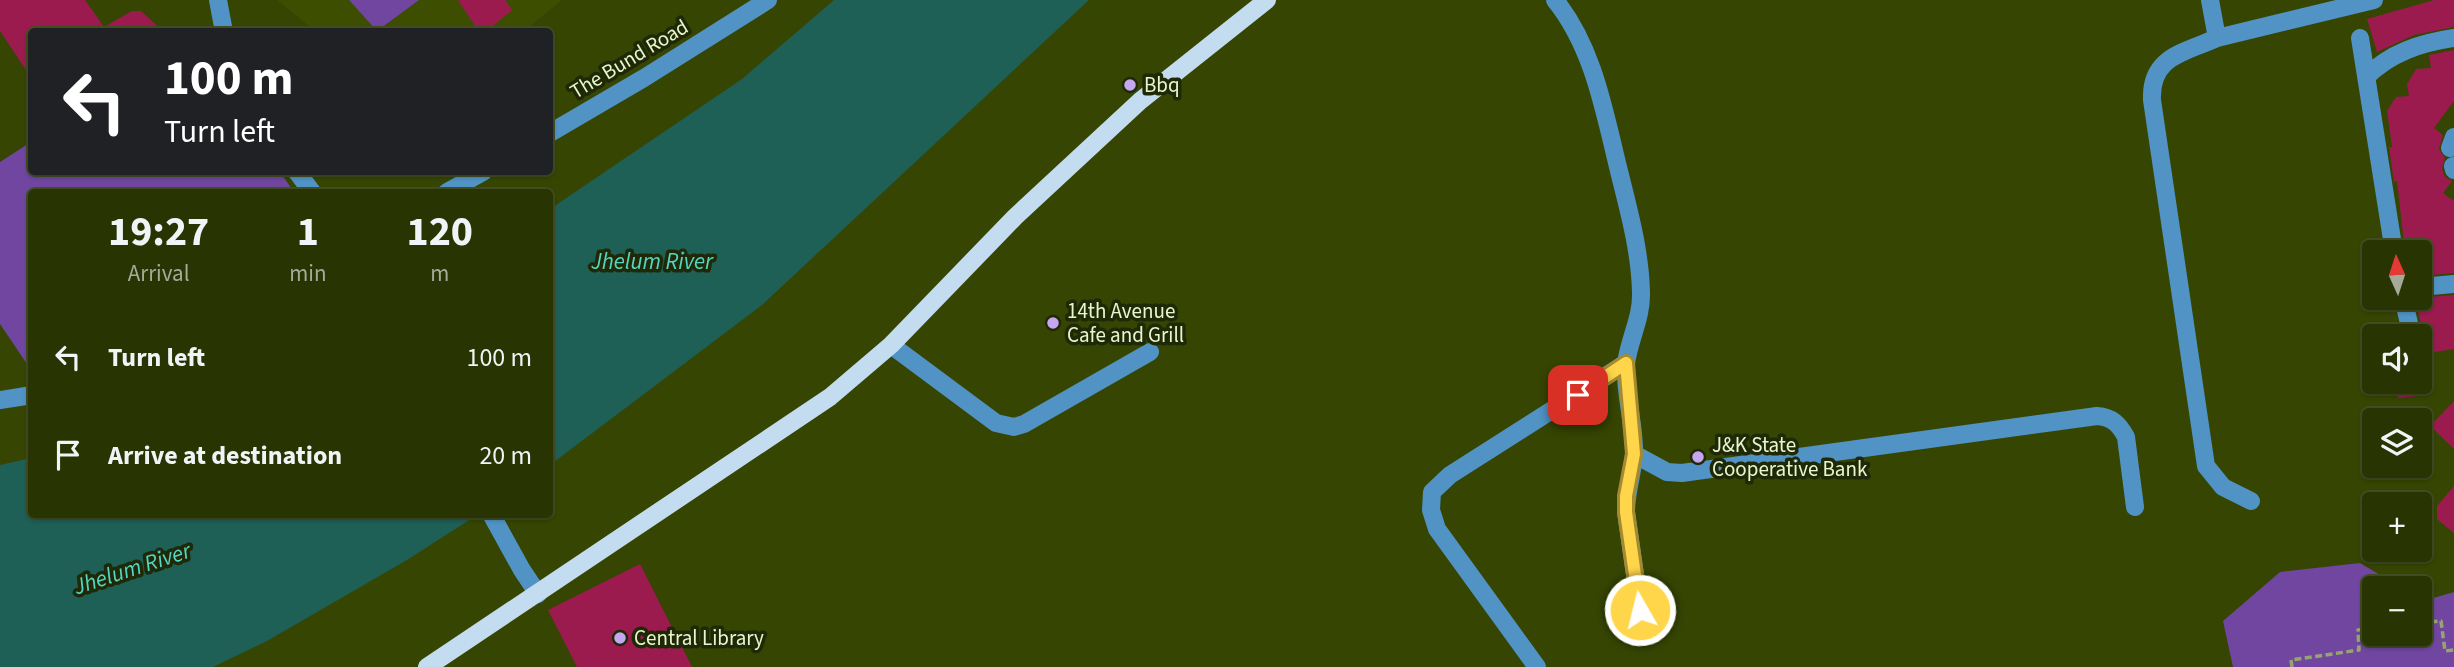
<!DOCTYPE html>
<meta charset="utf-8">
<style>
:root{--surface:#283402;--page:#343f11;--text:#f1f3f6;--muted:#a5aa99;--line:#444f24}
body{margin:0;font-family:"Source Sans 3",sans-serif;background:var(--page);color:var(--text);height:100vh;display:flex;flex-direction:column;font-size:26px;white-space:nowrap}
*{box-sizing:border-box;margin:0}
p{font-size:23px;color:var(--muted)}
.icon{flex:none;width:38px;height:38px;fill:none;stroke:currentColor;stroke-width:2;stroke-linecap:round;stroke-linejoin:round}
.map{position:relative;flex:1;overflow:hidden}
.details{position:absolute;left:28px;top:189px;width:525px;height:329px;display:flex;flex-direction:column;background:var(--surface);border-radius:7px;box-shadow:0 2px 5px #0004,0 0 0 2px var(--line)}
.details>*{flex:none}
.hud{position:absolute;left:28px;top:28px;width:525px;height:147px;border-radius:7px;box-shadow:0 2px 5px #0004,0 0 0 2px var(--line);background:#202124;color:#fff;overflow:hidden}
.needle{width:46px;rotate:357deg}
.buttons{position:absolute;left:2362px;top:240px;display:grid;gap:14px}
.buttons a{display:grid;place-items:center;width:70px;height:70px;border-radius:7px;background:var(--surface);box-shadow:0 2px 5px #0004,0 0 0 2px var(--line);font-size:35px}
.pin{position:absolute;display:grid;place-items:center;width:60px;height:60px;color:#fff;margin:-30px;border-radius:14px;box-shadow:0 4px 10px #0006}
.me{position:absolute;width:77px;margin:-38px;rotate:352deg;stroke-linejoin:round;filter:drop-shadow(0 0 5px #0008)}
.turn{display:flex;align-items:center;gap:24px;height:147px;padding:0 21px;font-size:32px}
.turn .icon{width:91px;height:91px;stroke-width:2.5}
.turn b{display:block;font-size:49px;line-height:60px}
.eta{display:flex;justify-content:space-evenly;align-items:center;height:119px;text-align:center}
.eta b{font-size:42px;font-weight:700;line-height:49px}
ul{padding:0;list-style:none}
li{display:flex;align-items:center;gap:21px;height:98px;padding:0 21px}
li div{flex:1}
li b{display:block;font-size:26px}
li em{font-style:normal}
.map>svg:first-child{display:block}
.built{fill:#3d4e00}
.green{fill:#7046a0}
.water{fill:#1e5f56}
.building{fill:#9b1b4f}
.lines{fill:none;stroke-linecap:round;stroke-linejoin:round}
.path{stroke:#96a570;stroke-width:3.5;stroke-dasharray:7 3.5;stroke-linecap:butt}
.minor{stroke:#5093c4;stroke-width:18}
.major{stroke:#c3dcf0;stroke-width:18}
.route-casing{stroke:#a68a30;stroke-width:18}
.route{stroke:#ffd54a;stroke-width:12}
.poi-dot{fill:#c5a7f1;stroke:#202907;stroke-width:2.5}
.labels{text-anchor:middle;stroke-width:7;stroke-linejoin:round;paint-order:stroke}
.street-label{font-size:21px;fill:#e8f6ce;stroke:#202907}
.poi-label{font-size:21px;fill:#e8f6ce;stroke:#202907;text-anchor:start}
.water-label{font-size:23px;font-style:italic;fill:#53d6c4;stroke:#202907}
</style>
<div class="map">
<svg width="2454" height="667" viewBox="0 0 2454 667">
<rect width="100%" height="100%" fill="#364502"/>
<!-- built -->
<path class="built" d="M 277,0 L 562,0 L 523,32 L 315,31 Z"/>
<!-- green -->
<path class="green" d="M 349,0 L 419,0 L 377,31 Z
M 31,142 L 32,172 L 280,172 L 294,192 L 32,192 L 31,370 L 0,324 L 0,162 Z
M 2360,563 L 2402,588 L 2375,588 L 2375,634 L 2420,634 L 2420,599 L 2423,601 L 2454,592 L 2454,667 L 2233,667 L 2223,621 L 2280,572 Z"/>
<!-- water -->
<path class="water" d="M 834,0 L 1089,0 L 762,305 L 550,465 L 550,209 L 742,79 Z
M 31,458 L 32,514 L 477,515 L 407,560 L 267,641 L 213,667 L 0,667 L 0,465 Z"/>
<!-- building -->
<path class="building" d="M 0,0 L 85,0 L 104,27 L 132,11 L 141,11 L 164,32 L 32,32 L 32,79 L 0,31 Z
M 458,0 L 505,0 L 512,10 L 485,32 L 479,32 Z
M 2434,0 L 2454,0 L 2454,27 L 2414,35 L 2377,52 L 2367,19 Z
M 2454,50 L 2454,101 L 2434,128 L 2443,135 L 2439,149 L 2445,158 L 2442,169 L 2445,177 L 2452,181 L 2443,193 L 2454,201 L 2454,273 L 2420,276 L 2420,252 L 2405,252 L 2397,181 L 2394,182 L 2389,147 L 2392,147 L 2387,111 L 2396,97 L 2409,96 L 2407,84 L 2416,69 L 2431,68 L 2429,55 Z
M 2454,295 L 2454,349 L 2421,354 L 2420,344 L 2423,333 L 2415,298 Z
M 2397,382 L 2421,382 L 2421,393 L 2418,396 L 2398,398 Z
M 2454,401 L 2454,449 L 2430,426 Z
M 2454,486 L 2454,533 L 2437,519 L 2437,506 Z
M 640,564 L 692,667 L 577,667 L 548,610 Z"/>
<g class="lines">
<!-- path -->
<path class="path" d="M 2420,623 L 2441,621 L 2445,651 L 2454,650
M 2292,667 L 2291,660 L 2359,650 L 2358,630 L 2375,628"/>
<!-- minor -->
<path class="minor" d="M 218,0 L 224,32
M 1555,0 C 1593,47 1604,110 1618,167 C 1628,208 1640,249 1641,292 C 1642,318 1629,339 1626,364 C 1624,394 1635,424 1634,454 C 1633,473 1626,492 1626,512 L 1644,637
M 2210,0 L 2217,38 C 2184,53 2150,56 2152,100 L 2206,466 L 2223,487 L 2251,501
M 2217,38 L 2374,0
M 2360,38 L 2394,252
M 2366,77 C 2390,53 2420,43 2454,38
M 550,133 L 644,78 L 768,0
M 2450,148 L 2454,137
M 2453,166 L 2454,170
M 297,172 L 312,192
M 447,192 L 483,172
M 2420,287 L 2454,284
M 2403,298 L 2412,336
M 891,345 L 996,423 L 1014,427 L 1024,424 L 1150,352
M 0,400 L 32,395
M 1634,454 L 1667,472 L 1682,473 L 2097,416 C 2112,417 2119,424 2126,437 L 2135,507
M 491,514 L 522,570 L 538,594
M 1537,667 L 1437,529 L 1431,510 L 1432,492 L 1450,475 L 1626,363"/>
<!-- major -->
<path class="major" d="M 427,667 L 830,397 L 891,345 L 1015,217 L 1140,101 L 1267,0"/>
</g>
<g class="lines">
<!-- route casing -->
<g class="route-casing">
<path id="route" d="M 1578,395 L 1626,363 L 1634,454 L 1626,496 L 1626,512 L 1640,610"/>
</g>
<!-- route -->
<use href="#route" class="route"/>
</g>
<!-- markers -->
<g class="poi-dot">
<circle cx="1130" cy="85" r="7"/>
<circle cx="1053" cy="323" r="7"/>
<circle cx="1698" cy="457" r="7"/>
<circle cx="620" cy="638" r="7"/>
</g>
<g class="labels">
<!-- street labels -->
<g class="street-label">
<text transform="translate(629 59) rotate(-31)" y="7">The Bund Road</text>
</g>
<!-- poi labels -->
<g class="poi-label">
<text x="1144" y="92">Bbq</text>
<text x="1067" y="318">14th Avenue<tspan x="1067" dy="24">Cafe and Grill</tspan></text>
<text x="1712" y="452">J&amp;K State<tspan x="1712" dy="24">Cooperative Bank</tspan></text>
<text x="634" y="645">Central Library</text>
</g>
<!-- water labels -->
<g class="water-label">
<text x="652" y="269">Jhelum River</text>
<text transform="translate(132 568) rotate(-18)" y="8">Jhelum River</text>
</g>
</g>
</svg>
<div class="buttons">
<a><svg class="needle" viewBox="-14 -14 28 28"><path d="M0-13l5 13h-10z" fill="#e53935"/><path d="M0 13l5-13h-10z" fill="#a5aa99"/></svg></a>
<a><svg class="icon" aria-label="sound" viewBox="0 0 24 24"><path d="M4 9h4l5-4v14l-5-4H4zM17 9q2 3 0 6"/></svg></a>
<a><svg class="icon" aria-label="layers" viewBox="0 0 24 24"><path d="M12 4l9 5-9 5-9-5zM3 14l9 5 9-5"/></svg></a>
<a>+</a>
<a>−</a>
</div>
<div class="pin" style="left:1578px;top:395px;background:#d93025"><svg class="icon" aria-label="arrive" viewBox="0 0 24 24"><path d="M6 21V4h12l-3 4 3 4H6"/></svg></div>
<svg class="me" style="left:1640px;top:610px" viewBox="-20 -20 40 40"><circle r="17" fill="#ffd54a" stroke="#fff" stroke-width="3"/><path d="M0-11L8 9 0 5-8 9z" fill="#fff"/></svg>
<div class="hud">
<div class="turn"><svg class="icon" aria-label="left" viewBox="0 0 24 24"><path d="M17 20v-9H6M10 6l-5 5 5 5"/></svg><div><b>100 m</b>Turn left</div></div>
</div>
<section class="details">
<div class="eta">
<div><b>19:27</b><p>Arrival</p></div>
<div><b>1</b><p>min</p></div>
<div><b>120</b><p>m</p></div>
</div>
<ul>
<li><svg class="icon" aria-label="left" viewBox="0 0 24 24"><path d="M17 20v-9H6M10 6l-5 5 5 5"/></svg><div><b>Turn left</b></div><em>100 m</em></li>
<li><svg class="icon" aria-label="arrive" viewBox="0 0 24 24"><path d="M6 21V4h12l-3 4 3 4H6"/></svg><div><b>Arrive at destination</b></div><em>20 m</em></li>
</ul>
</section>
</div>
